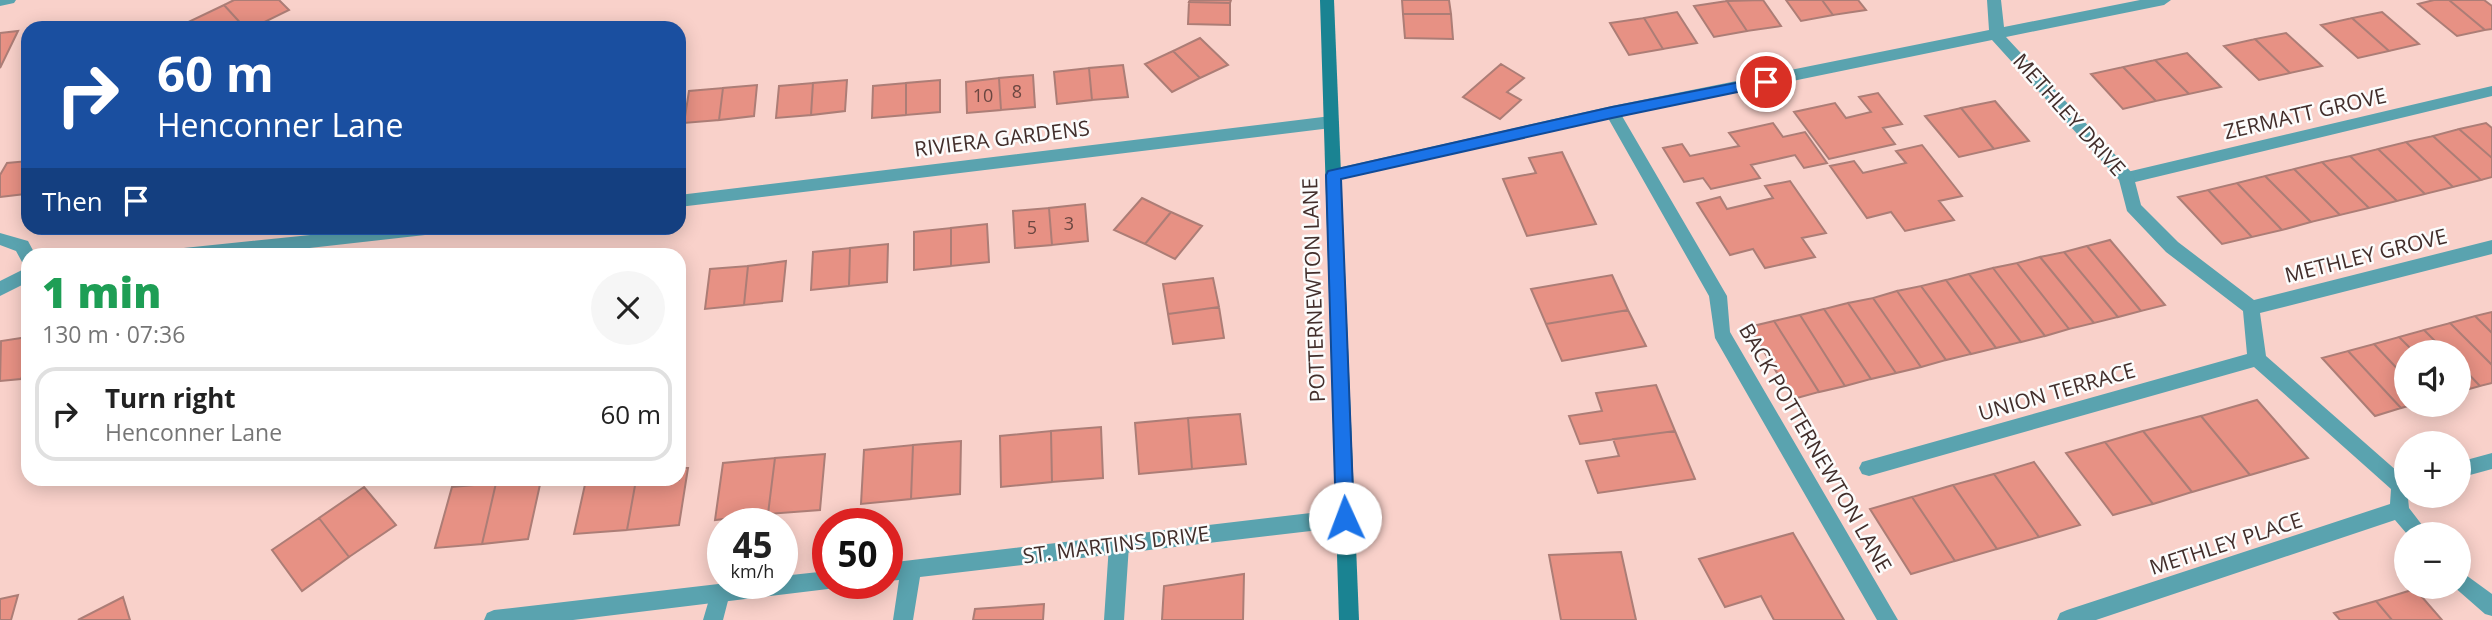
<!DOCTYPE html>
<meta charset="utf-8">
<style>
:root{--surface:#fff;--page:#f6f6f6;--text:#222;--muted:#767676;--line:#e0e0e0}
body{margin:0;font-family:"Open Sans",sans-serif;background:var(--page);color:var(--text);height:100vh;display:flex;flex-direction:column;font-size:26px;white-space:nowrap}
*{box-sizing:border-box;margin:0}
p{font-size:23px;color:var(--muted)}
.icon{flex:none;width:38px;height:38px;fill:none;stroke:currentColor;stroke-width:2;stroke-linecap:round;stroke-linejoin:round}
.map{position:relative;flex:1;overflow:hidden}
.drawer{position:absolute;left:21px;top:248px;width:665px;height:238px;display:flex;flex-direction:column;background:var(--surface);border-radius:21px;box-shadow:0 4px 18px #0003}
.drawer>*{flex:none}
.guide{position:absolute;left:21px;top:21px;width:665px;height:214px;border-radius:21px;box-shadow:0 4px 18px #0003;background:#1a4fa0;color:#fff;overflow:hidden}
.buttons{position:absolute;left:2394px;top:340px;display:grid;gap:14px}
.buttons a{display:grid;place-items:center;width:77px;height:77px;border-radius:50%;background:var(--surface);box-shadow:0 4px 18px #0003;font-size:35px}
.speed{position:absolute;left:707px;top:508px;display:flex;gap:14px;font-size:35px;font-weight:700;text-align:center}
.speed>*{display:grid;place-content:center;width:91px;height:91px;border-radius:50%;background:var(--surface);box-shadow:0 4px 18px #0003;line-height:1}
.speed small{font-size:18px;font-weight:400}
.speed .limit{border:10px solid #d22;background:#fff;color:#111}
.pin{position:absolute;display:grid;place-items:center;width:60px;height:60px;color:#fff;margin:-30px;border:4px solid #fff;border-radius:50%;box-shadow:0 2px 7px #0007}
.me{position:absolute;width:77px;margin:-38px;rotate:358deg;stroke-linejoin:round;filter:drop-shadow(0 0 5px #0008)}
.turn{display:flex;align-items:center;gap:24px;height:147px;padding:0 21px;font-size:32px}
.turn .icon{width:91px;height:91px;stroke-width:2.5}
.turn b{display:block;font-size:49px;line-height:60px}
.then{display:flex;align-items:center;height:66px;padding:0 21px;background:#0003;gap:14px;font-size:26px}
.round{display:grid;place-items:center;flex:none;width:74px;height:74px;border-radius:37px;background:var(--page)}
.head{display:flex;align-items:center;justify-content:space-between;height:119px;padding:0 21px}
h1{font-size:42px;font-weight:800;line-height:52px;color:#1e9e55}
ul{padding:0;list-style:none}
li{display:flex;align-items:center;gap:21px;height:94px;margin:0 14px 10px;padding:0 7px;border:4px solid var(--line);border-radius:21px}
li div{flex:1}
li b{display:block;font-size:26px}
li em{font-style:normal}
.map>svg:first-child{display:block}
.building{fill:#e79184;stroke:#ac7d76;stroke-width:2}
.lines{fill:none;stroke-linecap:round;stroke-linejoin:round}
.service{fill:#5aa3af;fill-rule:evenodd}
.minor{fill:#5aa3af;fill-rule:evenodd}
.secondary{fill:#1a8392;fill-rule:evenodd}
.route{fill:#1a73e8;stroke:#114b97;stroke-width:2}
.labels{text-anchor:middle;stroke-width:5;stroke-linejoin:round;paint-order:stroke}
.number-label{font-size:18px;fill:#6b4741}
.street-label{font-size:21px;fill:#422e2b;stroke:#fcfcfc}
</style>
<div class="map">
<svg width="2492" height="620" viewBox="0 0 2492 620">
<rect width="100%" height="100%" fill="#f9d1ca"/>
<!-- building -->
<path class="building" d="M 234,0 L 279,0 L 289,10 L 252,28 L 245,28 L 224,5 Z
M 1190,0 L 1231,0 L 1230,3 L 1189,2 Z
M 1402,0 L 1449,0 L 1451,14 L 1403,14 Z
M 1763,0 L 1781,26 L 1747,31 L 1727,1 Z
M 1786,0 L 1822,0 L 1833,15 L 1801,21 Z
M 1822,0 L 1858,0 L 1866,10 L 1833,15 Z
M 2434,0 L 2449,0 L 2485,30 L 2457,36 L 2418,4 Z
M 2449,0 L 2484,0 L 2492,6 L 2492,29 L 2485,30 Z
M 1727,1 L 1747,31 L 1714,37 L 1694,6 Z
M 1189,2 L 1230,3 L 1230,25 L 1188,24 Z
M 224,5 L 245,28 L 185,28 L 182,25 Z
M 1677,12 L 1697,43 L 1663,49 L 1644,18 Z
M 2382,12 L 2419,44 L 2389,51 L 2352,18 Z
M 1403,14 L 1451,14 L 1453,39 L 1405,38 Z
M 1644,18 L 1663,49 L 1629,55 L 1610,23 Z
M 2352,18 L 2389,51 L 2358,58 L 2321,25 Z
M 18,31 L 0,68 L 0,33 Z
M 2286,33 L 2322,66 L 2290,73 L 2255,39 Z
M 1200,38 L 1228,65 L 1200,78 L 1173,51 Z
M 2255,39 L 2290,73 L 2259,80 L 2224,46 Z
M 1173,51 L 1200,78 L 1172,92 L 1145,64 Z
M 2187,53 L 2221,87 L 2189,94 L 2155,60 Z
M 2155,60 L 2189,94 L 2156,101 L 2123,67 Z
M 1501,64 L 1524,78 L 1507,92 L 1521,100 L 1500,119 L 1463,97 Z
M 1123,65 L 1128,97 L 1092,100 L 1089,68 Z
M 2123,67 L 2156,101 L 2123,109 L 2091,74 Z
M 1089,68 L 1092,100 L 1057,104 L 1054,72 Z
M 1033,75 L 1035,107 L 1001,110 L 999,78 Z
M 999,78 L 1001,110 L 967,113 L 966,82 Z
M 847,80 L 845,111 L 811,115 L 813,83 Z
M 940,80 L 940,112 L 906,115 L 906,83 Z
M 813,83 L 811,115 L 776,118 L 779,86 Z
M 906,83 L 906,115 L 872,118 L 873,86 Z
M 757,85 L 754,116 L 719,120 L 723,88 Z
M 723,88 L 719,120 L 684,123 L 689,91 Z
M 1878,93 L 1902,124 L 1883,128 L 1895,144 L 1829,159 L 1794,112 L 1835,103 L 1846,118 L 1871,112 L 1859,97 Z
M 1995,101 L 2029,141 L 1994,149 L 1961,108 Z
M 1961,108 L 1994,149 L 1959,157 L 1925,116 Z
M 1773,123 L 1783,137 L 1805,132 L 1827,163 L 1804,168 L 1795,155 L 1751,165 L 1760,178 L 1711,189 L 1703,178 L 1684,182 L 1663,148 L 1682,144 L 1690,156 L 1739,146 L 1729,133 Z
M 2486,123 L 2492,128 L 2492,158 L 2459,129 Z
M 2459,129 L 2492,158 L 2492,177 L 2481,180 L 2433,136 Z
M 2433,136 L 2481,180 L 2453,187 L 2406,142 Z
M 2406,142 L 2453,187 L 2425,194 L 2378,149 Z
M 1922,145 L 1962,196 L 1939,201 L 1954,220 L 1905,231 L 1891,212 L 1867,218 L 1830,166 L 1854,161 L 1863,173 L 1906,163 L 1896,151 Z
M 2378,149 L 2425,194 L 2397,201 L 2350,156 Z
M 1562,152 L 1596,224 L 1527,236 L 1503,179 L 1536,173 L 1529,158 Z
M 2350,156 L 2397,201 L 2369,208 L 2322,162 Z
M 28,161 L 28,188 L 25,194 L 0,197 L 0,175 L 7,163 Z
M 2322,162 L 2369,208 L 2340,215 L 2294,169 Z
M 2294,169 L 2340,215 L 2311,222 L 2265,176 Z
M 2265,176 L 2311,222 L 2282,230 L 2237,183 Z
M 1790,181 L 1826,233 L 1802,238 L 1815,257 L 1765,268 L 1753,249 L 1730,255 L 1697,203 L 1720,197 L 1727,209 L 1773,198 L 1765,186 Z
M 2237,183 L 2282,230 L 2252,237 L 2208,190 Z
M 2208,190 L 2252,237 L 2222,244 L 2178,197 Z
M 1142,198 L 1171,212 L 1145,244 L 1114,230 Z
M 1085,204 L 1088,241 L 1052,245 L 1049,208 Z
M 1049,208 L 1052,245 L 1015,248 L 1013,211 Z
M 1171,212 L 1202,226 L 1175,259 L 1145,244 Z
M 987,224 L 989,262 L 951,266 L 951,228 Z
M 951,228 L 951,266 L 914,270 L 914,232 Z
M 2110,240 L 2165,305 L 2141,311 L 2087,246 Z
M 888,244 L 887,282 L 849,286 L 850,248 Z
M 2087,246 L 2141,311 L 2118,317 L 2064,252 Z
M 850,248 L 849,286 L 811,290 L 813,252 Z
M 2064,252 L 2118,317 L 2094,323 L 2040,257 Z
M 2040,257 L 2094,323 L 2069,329 L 2017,263 Z
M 786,261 L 782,301 L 744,305 L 748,266 Z
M 2017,263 L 2069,329 L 2045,336 L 1993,268 Z
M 748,266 L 744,305 L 705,309 L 710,269 Z
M 1993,268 L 2045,336 L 2021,342 L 1969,274 Z
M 1969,274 L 2021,342 L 1996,348 L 1946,280 Z
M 1612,275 L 1628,310 L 1546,324 L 1531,289 Z
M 1213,278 L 1219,307 L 1168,314 L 1163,284 Z
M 1946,280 L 1996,348 L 1971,354 L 1921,286 Z
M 1921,286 L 1971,354 L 1946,360 L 1897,291 Z
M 1897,291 L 1946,360 L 1921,367 L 1873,298 Z
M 1873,298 L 1921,367 L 1896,373 L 1848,303 Z
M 1848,303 L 1896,373 L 1871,379 L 1824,309 Z
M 1219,307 L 1224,338 L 1173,344 L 1168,314 Z
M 1824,309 L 1871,379 L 1845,386 L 1800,315 Z
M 1628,310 L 1646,346 L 1562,361 L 1546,324 Z
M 2492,312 L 2492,333 L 2475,316 Z
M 1800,315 L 1845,386 L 1819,392 L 1774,321 Z
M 2475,316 L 2492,333 L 2492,365 L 2450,323 Z
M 1774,321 L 1819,392 L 1793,399 L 1749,327 Z
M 2450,323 L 2492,365 L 2492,383 L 2480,386 L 2459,364 L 2459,352 L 2446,352 L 2424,330 Z
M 2424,330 L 2446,352 L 2414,352 L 2399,337 Z
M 28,337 L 28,364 L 21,379 L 0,381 L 1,341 Z
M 2399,337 L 2414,352 L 2406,352 L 2406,378 L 2374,344 Z
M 2374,344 L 2406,378 L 2406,404 L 2415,404 L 2401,408 L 2348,351 Z
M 2348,351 L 2401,408 L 2375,416 L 2322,358 Z
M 2459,364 L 2480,386 L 2459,392 Z
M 1656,385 L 1675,431 L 1580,444 L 1569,416 L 1602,411 L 1596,393 Z
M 2257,400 L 2308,458 L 2250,475 L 2201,416 Z
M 1240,414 L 1246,464 L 1192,469 L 1188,418 Z
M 2201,416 L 2250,475 L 2192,492 L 2143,431 Z
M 1188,418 L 1192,469 L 1139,474 L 1135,423 Z
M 1101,427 L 1103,478 L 1052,482 L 1051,431 Z
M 1051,431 L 1052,482 L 1001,487 L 1000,436 Z
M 1675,431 L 1695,479 L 1598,493 L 1586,461 L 1619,456 L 1613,439 Z
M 2143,431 L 2192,492 L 2153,504 L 2105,442 Z
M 961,441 L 960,494 L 911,499 L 913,445 Z
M 2105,442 L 2153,504 L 2113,515 L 2066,453 Z
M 913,445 L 911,499 L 861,504 L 864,450 Z
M 825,454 L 820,510 L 768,514 L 775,458 Z
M 775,458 L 768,514 L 715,520 L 723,463 Z
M 2034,462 L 2080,525 L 2039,537 L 1994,474 Z
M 679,468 L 688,468 L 679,525 L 627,530 L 636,480 L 679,480 Z
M 1994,474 L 2039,537 L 1997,549 L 1953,485 Z
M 541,480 L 528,539 L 482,544 L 496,483 Z
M 586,480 L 636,480 L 627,530 L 574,534 Z
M 496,483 L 482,544 L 435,548 L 452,487 Z
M 1953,485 L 1997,549 L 1955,561 L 1912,497 Z
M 364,487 L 396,525 L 349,557 L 319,518 Z
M 1912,497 L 1955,561 L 1911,574 L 1870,509 Z
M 319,518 L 349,557 L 302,591 L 272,550 Z
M 1793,533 L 1844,620 L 1774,620 L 1761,596 L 1725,607 L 1699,559 Z
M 1621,552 L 1636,620 L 1561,620 L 1549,555 Z
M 1244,574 L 1243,620 L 1162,620 L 1164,586 Z
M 2415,589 L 2442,620 L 2392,620 L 2376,601 Z
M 18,595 L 11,620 L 0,620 L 0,599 Z
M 123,597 L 130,620 L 78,620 Z
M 2376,601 L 2392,620 L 2340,620 L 2334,613 Z
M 1044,604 L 1043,620 L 973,620 L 975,609 Z"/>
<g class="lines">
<!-- service -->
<path class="service" d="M 2492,86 L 2492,96 L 2127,184 L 2119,178 L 2127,172 Z
M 1119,536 L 1126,539 L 1129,545 L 1124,620 L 1104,620 L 1109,545 L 1112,539 Z
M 720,584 L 727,586 L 730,593 L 723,620 L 703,620 L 713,586 Z"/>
<!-- minor -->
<path class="minor" d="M 0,0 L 16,0 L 14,3 L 0,6 Z
M 1987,0 L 2001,0 L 2004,27 L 2140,0 L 2171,0 L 2164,5 L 2006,37 L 2133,174 L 2141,205 L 2178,242 L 2254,300 L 2492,240 L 2492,254 L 2260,313 L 2266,356 L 2406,479 L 2409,508 L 2429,534 L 2407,534 L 2395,520 L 2096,620 L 2057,620 L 2060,613 L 2067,610 L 2390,504 L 2391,489 L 2254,367 L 1869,476 L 1862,474 L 1859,468 L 1862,462 L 1869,460 L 2247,354 L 2243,311 L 2166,252 L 2127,211 L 2119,180 L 1992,40 L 1622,116 L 1727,296 L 1730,332 L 1898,620 L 1877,620 L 1715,338 L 1709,296 L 1608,118 L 1333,181 L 1325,175 L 1333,169 L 1612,106 L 1989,30 Z
M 1331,116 L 1339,122 L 1331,128 L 679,207 L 679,195 Z
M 379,228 L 442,228 L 440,233 L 434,234 L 239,256 L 166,256 L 174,249 Z
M 0,233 L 28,241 L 36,256 L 28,256 L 28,264 L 22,262 L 16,251 L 0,245 Z
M 28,267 L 28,282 L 0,296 L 0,281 Z
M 2492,453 L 2492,469 L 2459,478 L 2459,462 Z
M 1345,509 L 1352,512 L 1355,518 L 1352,524 L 1345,527 L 920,577 L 913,620 L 893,620 L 899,580 L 887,581 L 887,563 Z
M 2459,570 L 2492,594 L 2492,616 L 2485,614 L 2453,586 L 2459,586 Z
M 828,571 L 828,583 L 837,583 L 828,589 L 573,620 L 484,620 L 487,613 L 494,610 L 727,583 L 782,583 L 782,576 Z"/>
<!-- secondary -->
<path class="secondary" d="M 1320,0 L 1334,0 L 1359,620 L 1339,620 Z"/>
</g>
<!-- route -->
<path class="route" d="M 1766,77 L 1773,82 L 1771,85 L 1612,118 L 1341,179 L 1354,518 L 1351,523 L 1345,526 L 1339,523 L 1336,518 L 1326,175 L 1328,171 L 1612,107 Z"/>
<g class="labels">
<!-- number labels -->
<g class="number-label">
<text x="1017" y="98">8</text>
<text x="983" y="102">10</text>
<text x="1069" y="230">3</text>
<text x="1032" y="234">5</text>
</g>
<!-- street labels -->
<g class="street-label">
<text transform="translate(2305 114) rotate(-13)" y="7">ZERMATT GROVE</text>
<text transform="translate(2069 115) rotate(48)" y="7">METHLEY DRIVE</text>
<text transform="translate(1002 139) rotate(-7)" y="7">RIVIERA GARDENS</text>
<text transform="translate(2366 256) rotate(-14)" y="7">METHLEY GROVE</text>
<text transform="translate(1314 290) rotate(-92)" y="7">POTTERNEWTON LANE</text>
<text transform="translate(2057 392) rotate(-16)" y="7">UNION TERRACE</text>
<text transform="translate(1815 448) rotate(60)" y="7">BACK POTTERNEWTON LANE</text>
<text transform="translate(2226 544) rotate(-18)" y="7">METHLEY PLACE</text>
<text transform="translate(1116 545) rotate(-7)" y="7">ST. MARTINS DRIVE</text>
</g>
</g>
</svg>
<div class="buttons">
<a><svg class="icon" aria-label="sound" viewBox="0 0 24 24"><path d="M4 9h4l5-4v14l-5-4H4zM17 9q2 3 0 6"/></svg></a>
<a>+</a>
<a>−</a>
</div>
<div class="speed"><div>45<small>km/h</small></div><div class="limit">50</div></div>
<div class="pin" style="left:1766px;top:82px;background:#d93025"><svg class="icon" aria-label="arrive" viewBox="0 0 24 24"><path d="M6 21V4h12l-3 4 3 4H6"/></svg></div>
<svg class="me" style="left:1345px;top:518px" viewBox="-20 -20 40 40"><circle r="19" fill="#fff"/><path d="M0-13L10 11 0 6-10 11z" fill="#1a73e8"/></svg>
<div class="guide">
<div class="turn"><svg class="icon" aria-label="right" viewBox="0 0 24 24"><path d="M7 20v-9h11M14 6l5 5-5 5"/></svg><div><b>60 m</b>Henconner Lane</div></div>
<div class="then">Then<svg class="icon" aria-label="arrive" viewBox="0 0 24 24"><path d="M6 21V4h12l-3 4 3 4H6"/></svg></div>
</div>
<section class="drawer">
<div class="head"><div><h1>1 min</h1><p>130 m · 07:36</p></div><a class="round"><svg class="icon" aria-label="close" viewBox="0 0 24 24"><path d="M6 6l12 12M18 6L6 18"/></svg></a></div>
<ul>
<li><svg class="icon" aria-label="right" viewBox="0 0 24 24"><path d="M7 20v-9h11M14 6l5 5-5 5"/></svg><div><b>Turn right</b><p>Henconner Lane</p></div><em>60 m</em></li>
</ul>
</section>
</div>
